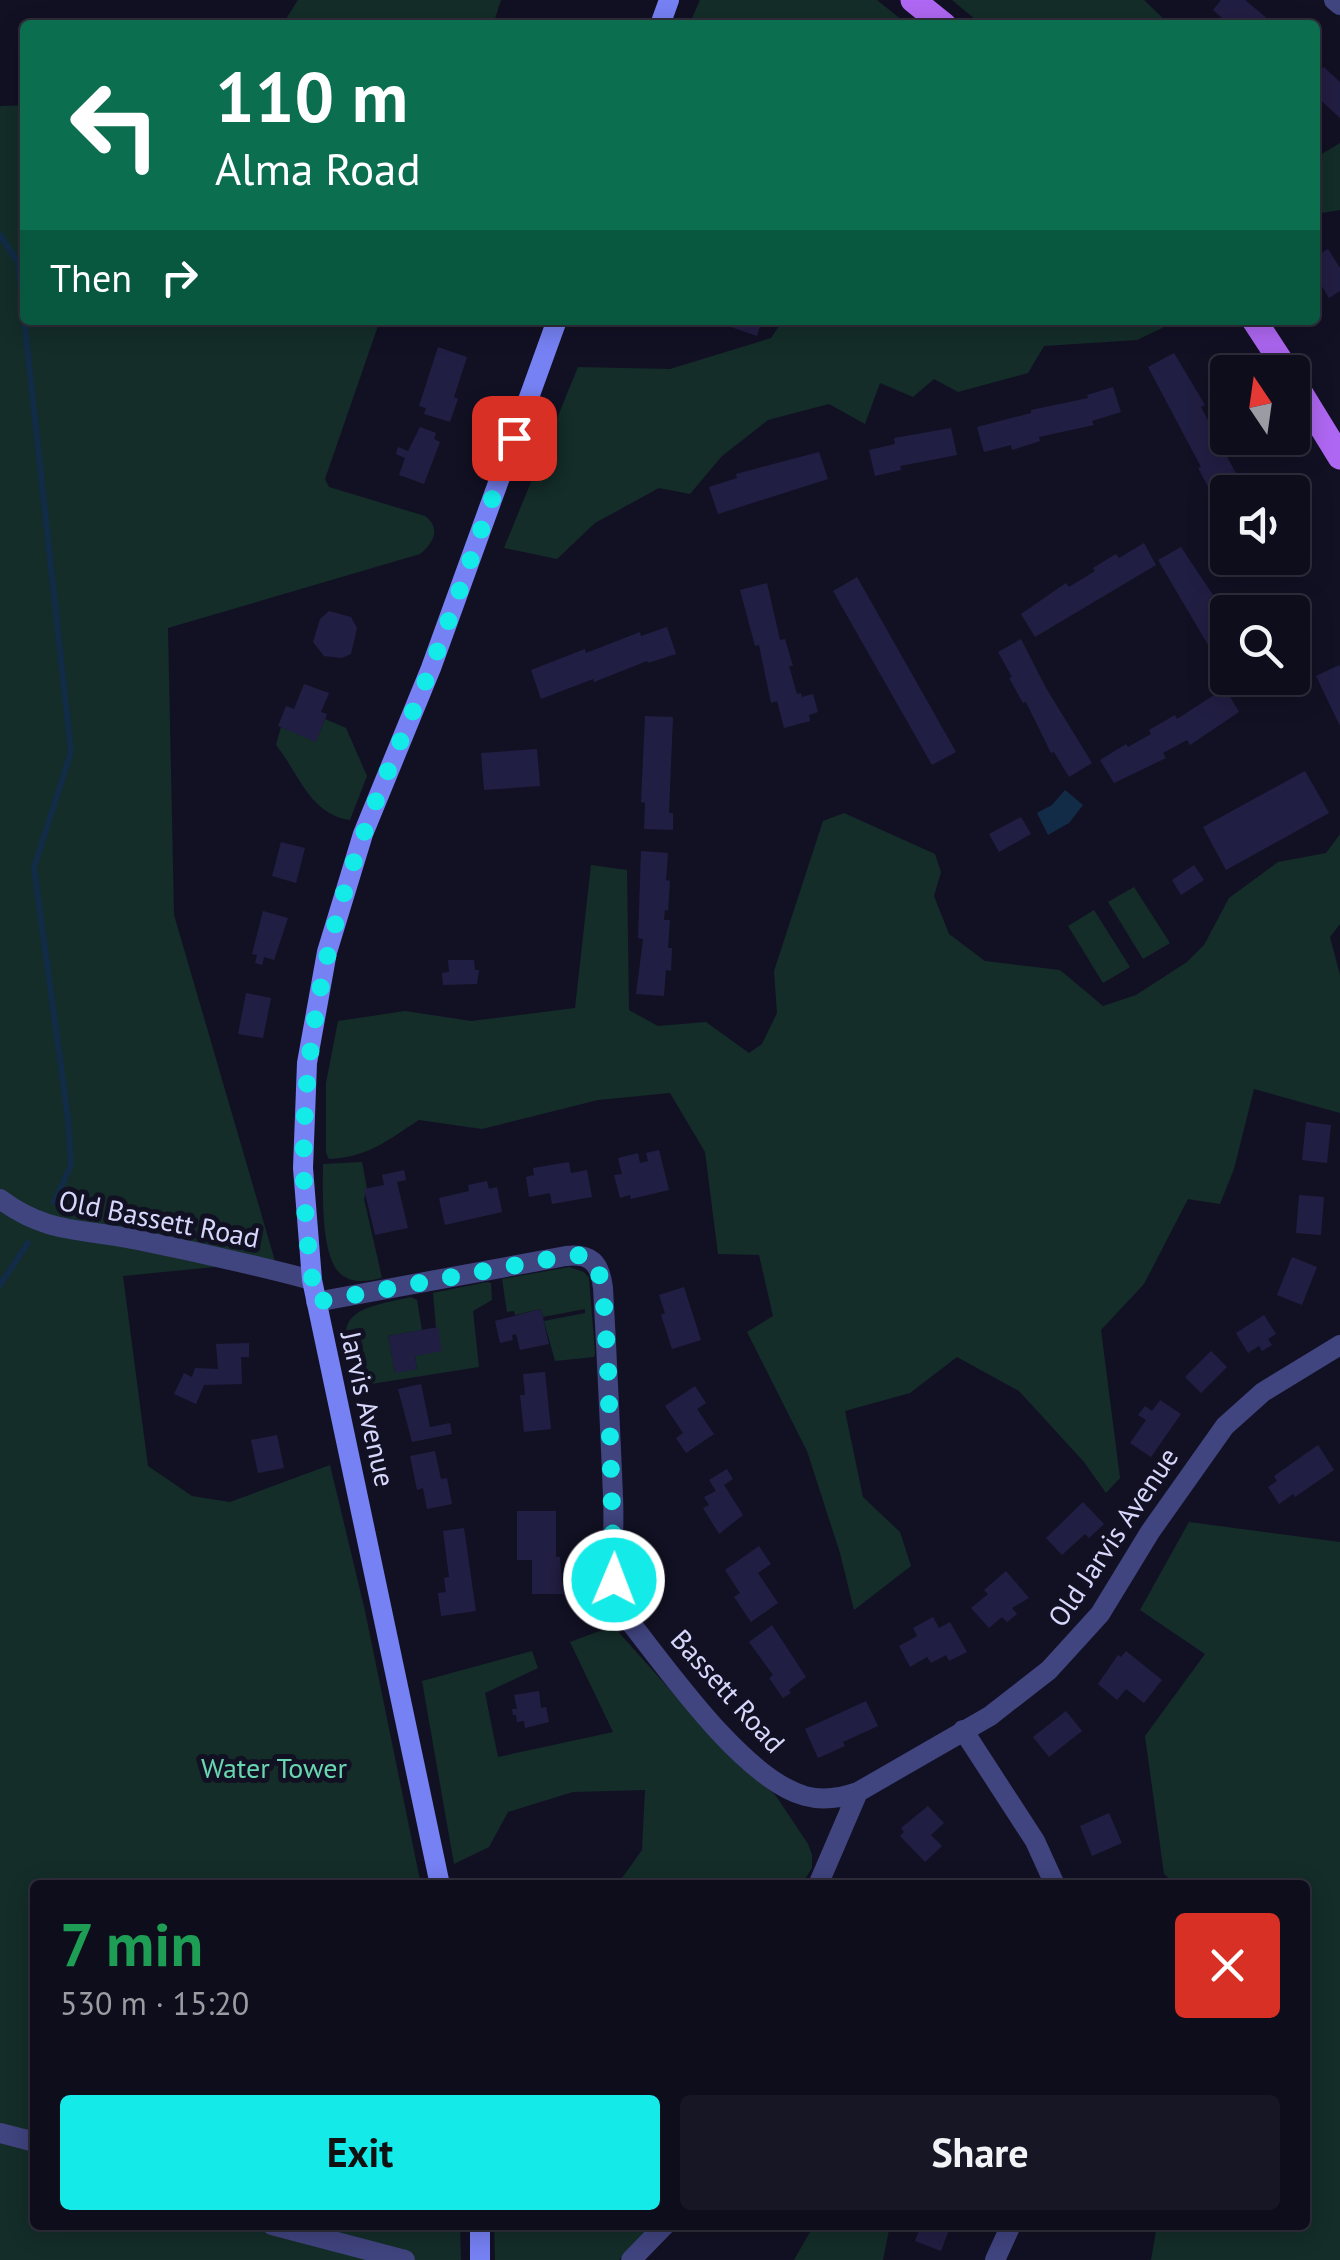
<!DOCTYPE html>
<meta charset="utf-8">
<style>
:root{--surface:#0e0d1b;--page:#171624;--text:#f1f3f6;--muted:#9b9ca3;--line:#2e2d3a;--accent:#14eae8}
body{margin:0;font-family:"PT Sans",sans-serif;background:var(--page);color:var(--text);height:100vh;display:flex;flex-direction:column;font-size:38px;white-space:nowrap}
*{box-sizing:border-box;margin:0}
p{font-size:32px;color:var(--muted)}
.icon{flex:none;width:55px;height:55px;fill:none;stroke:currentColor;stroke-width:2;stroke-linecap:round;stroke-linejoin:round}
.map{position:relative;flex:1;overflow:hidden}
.side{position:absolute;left:30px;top:1880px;width:1280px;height:350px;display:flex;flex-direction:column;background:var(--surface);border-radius:10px;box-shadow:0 5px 25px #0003,0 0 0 2px var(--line)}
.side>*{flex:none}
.banner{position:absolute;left:20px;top:20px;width:1300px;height:305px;border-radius:10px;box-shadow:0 5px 25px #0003,0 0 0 2px var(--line);background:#0b6e4f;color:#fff;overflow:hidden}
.needle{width:65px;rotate:347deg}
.buttons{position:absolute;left:1210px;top:355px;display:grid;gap:20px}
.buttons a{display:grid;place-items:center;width:100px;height:100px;border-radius:10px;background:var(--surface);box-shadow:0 5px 25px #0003,0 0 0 2px var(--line);font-size:50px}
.pin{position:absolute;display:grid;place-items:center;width:85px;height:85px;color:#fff;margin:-42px;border-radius:20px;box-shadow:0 5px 15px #0006}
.me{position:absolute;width:110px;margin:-55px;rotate:1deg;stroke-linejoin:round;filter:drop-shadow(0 0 8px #0008)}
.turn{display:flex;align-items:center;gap:35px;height:210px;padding:0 30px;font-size:45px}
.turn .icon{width:130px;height:130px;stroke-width:2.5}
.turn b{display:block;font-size:70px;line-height:85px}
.then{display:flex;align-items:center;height:95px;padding:0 30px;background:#0003;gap:20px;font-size:38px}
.round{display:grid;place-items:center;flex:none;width:105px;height:105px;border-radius:10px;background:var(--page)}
.summary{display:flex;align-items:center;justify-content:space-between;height:170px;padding:0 30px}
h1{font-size:60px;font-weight:700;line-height:75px;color:#1e9e55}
.cta{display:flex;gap:20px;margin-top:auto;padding:20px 30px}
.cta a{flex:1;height:115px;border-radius:10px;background:var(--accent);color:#111;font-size:40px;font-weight:700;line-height:115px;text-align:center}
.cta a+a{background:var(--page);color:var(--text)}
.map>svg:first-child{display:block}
.green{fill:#142d29}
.water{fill:#122b46}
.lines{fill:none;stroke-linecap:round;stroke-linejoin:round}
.stream{stroke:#122b46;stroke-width:6}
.building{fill:#211e43}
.street{stroke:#40447f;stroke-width:20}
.secondary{stroke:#7681f3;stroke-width:20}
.primary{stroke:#ae67f2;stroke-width:25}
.route{stroke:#14eae8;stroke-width:18;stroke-dasharray:0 32.4}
.labels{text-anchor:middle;stroke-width:10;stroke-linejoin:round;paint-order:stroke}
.street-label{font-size:28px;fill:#d7d7fc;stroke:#121124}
.park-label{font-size:28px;fill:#68d6ae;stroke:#121124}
</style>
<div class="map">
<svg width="1340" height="2260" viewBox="0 0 1340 2260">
<rect width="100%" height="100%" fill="#121124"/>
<!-- green -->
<path class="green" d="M 298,0 L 501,0 L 493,25 L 282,25 Z
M 700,0 L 877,0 L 908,25 L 689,25 Z
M 952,0 L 1144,0 L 1170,25 L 982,25 Z
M 25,105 L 25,320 L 380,320 L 325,479 L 329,487 L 425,516 C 441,528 434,543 420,554 L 168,628 L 174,915 L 275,1261 L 123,1276 L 148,1466 L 192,1496 L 230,1502 L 330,1465 L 365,1611 L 421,1885 L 35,1885 L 35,2225 L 460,2225 L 461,2260 L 0,2260 L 0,106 Z
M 1340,143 L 1340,210 L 1315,214 L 1315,158 Z
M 783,320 L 1179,320 L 1137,340 L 1044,346 L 1028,373 L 958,392 L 934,379 L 913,397 L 880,383 L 865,424 L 829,404 L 768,420 L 722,456 L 690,494 L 659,488 L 595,523 L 557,559 L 504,548 L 578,367 L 670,369 L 771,338 Z
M 325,719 L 346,728 L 367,776 L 350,820 C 310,815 298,772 276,745 L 281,727 L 316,741 Z
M 844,813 L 935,854 L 941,872 L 934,896 L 949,934 L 985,961 L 1060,970 L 1103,1006 L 1136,995 L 1187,962 L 1204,945 L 1229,898 L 1278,862 L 1326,853 L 1340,834 L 1340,924 L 1330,937 L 1340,975 L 1340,1113 L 1254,1089 L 1234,1169 L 1220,1204 L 1188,1199 L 1144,1284 L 1101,1330 L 1120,1478 L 1106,1493 L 1084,1462 L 1019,1391 L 957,1357 L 910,1393 L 845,1411 L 863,1497 L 900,1532 L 911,1566 L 854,1610 L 840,1553 L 807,1451 L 747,1332 L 773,1316 L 759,1255 L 718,1254 L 705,1152 L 670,1093 L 598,1100 L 482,1129 L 419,1120 C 386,1141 369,1157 329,1159 L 326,1153 L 326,1083 L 338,1021 L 405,1011 L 471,1021 L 575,1008 L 591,865 L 627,870 L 629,1010 L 658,1026 L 706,1022 L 749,1053 L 762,1044 L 777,1013 L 774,971 L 823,821 Z
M 1134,887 L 1170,943 L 1143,959 L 1108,902 Z
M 1094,910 L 1130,967 L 1103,983 L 1068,926 Z
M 362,1162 L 367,1189 L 364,1199 L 382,1278 C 369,1281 354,1284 342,1275 C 320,1259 323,1191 323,1164 Z
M 569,1267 L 584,1272 L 589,1278 L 595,1353 L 594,1357 L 555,1361 L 544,1321 L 585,1313 L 585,1309 L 543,1317 L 541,1309 L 515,1315 L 514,1311 L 507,1312 L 502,1279 Z
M 487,1282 L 491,1283 L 492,1300 L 473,1311 L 479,1367 L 352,1387 C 339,1315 339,1312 411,1297 L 417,1300 L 422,1330 L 388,1336 L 395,1372 L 417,1369 L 415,1356 L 436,1328 L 433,1293 Z
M 1189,1522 L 1340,1542 L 1340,2260 L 1151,2260 L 1157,2225 L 1305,2225 L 1305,1885 L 1176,1885 L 1164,1874 L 1145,1736 L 1205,1654 L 1140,1610 Z
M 613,1626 L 691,1713 L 776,1796 L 808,1844 L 812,1855 L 812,1868 L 801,1885 L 617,1885 L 642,1850 L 645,1790 L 573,1792 L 508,1812 L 489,1847 L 454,1864 L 422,1681 L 532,1651 L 538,1668 L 485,1693 L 498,1757 L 613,1732 L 570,1642 Z
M 494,2225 L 653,2225 L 619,2260 L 495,2260 Z
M 814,2225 L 890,2225 L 883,2260 L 794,2260 Z"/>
<!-- water -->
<path class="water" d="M 1065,790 L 1083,805 L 1069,823 L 1048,835 L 1037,813 L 1052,805 Z"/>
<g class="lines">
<!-- stream -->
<path class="stream" d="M 0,235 L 18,262 L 71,752 L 34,868 L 68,1118 L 71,1165 L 54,1202
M 0,1285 L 28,1243"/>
</g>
<!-- building -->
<path class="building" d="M 1221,0 L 1245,0 L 1275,25 L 1230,25 L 1213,10 Z
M 1315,66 L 1320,71 L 1324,67 L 1340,82 L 1340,118 L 1315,95 Z
M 1328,249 L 1340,268 L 1340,291 L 1329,298 L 1315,275 L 1315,257 Z
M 722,320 L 762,320 L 757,336 L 725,325 Z
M 438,347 L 467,357 L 454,397 L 458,399 L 450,422 L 424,414 L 426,408 L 419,406 Z
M 1174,353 L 1205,405 L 1201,407 L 1240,481 L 1213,496 L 1198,468 L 1201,467 L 1148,367 Z
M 1113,387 L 1121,412 L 1092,421 L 1094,425 L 1039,437 L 1040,441 L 1012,450 L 1011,445 L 984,452 L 977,427 L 1031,413 L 1031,410 L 1088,398 L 1087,395 Z
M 420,427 L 436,433 L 434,439 L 440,442 L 424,484 L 399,475 L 405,458 L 396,454 L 398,447 L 408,451 Z
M 951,428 L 957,455 L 900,466 L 901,470 L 875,476 L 869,450 L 895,444 L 894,438 Z
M 819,452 L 828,479 L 718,514 L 709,487 L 737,478 L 736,474 Z
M 1144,543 L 1156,565 L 1035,637 L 1021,614 L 1066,583 L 1069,587 L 1095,571 L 1093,568 L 1116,554 L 1119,558 Z
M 1181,547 L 1213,595 L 1210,597 L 1224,621 L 1228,619 L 1228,678 L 1242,678 L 1231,684 L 1158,560 Z
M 857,577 L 956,752 L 932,765 L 833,591 Z
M 767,583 L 780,640 L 785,639 L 793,666 L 789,666 L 797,694 L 801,693 L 802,697 L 813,694 L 818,712 L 809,715 L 810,721 L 784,728 L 777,701 L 771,703 L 759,645 L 755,646 L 740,590 Z
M 329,611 L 351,617 L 357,628 L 351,654 L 342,658 L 324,656 L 313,642 L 320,619 Z
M 667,627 L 676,654 L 648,663 L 647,661 L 594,682 L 593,679 L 541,699 L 531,670 L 585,649 L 586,653 L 640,632 L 641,636 Z
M 1021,639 L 1046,688 L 1092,763 L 1069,777 L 1054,752 L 1051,753 L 1026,702 L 1023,703 L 1009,678 L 1012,677 L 998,652 Z
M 1339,665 L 1340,667 L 1340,726 L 1316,676 Z
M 304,684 L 329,693 L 321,712 L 327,714 L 316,742 L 278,726 L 286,706 L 294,709 Z
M 1225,688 L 1239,712 L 1190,745 L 1187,740 L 1163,753 L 1166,758 L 1114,783 L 1100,760 L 1126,744 L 1128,747 L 1151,734 L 1149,730 L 1175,715 L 1177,719 Z
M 645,716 L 673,717 L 669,813 L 673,813 L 673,830 L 644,829 L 645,803 L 641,802 Z
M 537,749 L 540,786 L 484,790 L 481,753 Z
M 1305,771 L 1329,813 L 1226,870 L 1203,827 Z
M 1021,817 L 1031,834 L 999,852 L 989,834 Z
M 281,842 L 305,848 L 296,883 L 272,876 Z
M 641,851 L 668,853 L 666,880 L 670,881 L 668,911 L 665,910 L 664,920 L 670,920 L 668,948 L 672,948 L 671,971 L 666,970 L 664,996 L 636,994 L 643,939 L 638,938 Z
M 1194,865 L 1204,880 L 1181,895 L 1172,880 Z
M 263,911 L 288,918 L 274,960 L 264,957 L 262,965 L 255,963 L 257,955 L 252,954 Z
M 448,960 L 474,960 L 475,970 L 479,970 L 477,984 L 443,985 L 442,973 L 449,972 Z
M 246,993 L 271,998 L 263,1038 L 238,1034 Z
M 1306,1122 L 1331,1125 L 1327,1163 L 1302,1160 Z
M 659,1150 L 669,1190 L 631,1199 L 630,1195 L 620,1198 L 614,1175 L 622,1174 L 618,1158 L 638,1153 L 640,1163 L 648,1161 L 646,1153 Z
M 569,1162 L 571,1173 L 587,1170 L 592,1197 L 552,1204 L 550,1193 L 529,1197 L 526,1177 L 534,1175 L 533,1168 Z
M 404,1170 L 406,1180 L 397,1182 L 408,1228 L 375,1235 L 364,1189 L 384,1185 L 382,1175 Z
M 487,1181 L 489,1189 L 497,1187 L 502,1212 L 445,1225 L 439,1198 L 469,1191 L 468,1185 Z
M 1299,1195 L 1324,1197 L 1321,1235 L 1296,1233 Z
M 1292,1257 L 1317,1267 L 1302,1305 L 1277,1295 Z
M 684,1287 L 701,1340 L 672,1349 L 661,1315 L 665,1313 L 659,1295 Z
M 541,1309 L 549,1344 L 520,1350 L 516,1334 L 512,1335 L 513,1340 L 500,1343 L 495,1321 Z
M 1264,1315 L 1276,1334 L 1268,1339 L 1272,1345 L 1262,1351 L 1259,1346 L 1248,1353 L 1236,1333 Z
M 438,1327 L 442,1351 L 415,1356 L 417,1369 L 395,1373 L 388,1336 Z
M 249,1343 L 249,1357 L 241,1357 L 242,1384 L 204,1385 L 196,1404 L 174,1394 L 184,1373 L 192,1377 L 195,1368 L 218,1369 L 216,1344 Z
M 1211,1351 L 1227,1367 L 1201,1393 L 1185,1377 Z
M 545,1372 L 551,1429 L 524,1432 L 520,1395 L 525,1395 L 523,1374 Z
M 421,1384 L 430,1427 L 450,1423 L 452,1434 L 412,1442 L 398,1389 Z
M 695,1386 L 706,1403 L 697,1409 L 714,1434 L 686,1453 L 676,1438 L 683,1433 L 665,1406 Z
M 1160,1400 L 1181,1414 L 1151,1457 L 1130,1443 L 1146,1420 L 1138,1415 L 1145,1406 L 1152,1411 Z
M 277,1435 L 284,1468 L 258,1473 L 251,1440 Z
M 1318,1445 L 1334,1470 L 1295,1497 L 1293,1494 L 1279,1504 L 1268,1487 L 1277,1481 L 1274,1476 Z
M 435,1451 L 441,1479 L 447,1478 L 452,1504 L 427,1509 L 423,1488 L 417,1490 L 410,1456 Z
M 727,1469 L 733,1479 L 724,1485 L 743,1515 L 719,1534 L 703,1508 L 709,1505 L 704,1497 L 716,1491 L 709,1480 Z
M 1083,1502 L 1104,1524 L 1089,1538 L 1085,1534 L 1062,1555 L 1046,1538 Z
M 517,1511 L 556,1511 L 556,1557 L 560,1557 L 563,1594 L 532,1594 L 532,1560 L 517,1560 Z
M 464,1528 L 476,1611 L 441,1616 L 438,1593 L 446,1592 L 444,1578 L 449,1577 L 443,1531 Z
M 759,1546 L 771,1564 L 758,1573 L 778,1603 L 751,1622 L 734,1597 L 740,1593 L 725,1570 Z
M 1006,1571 L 1029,1598 L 1012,1608 L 1017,1614 L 1007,1622 L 1002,1617 L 989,1628 L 971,1608 L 988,1594 L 984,1590 Z
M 933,1617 L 939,1628 L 950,1622 L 967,1652 L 949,1661 L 946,1655 L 931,1663 L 927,1657 L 910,1667 L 899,1646 L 917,1636 L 913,1628 Z
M 772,1625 L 806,1677 L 789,1690 L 791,1693 L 783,1698 L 769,1678 L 773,1675 L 749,1642 Z
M 1126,1651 L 1162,1680 L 1144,1703 L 1126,1689 L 1117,1700 L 1098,1684 L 1118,1655 L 1121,1657 Z
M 539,1691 L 541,1708 L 546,1707 L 549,1722 L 525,1728 L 524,1721 L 517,1722 L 516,1715 L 513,1715 L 512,1709 L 517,1709 L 514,1695 Z
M 866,1701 L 878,1726 L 843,1742 L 845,1746 L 818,1758 L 805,1729 Z
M 1066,1711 L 1082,1731 L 1049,1757 L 1033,1737 Z
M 928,1806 L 944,1823 L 931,1835 L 942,1846 L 925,1862 L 900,1836 L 904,1832 L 901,1828 Z
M 1109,1813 L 1122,1843 L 1092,1856 L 1080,1826 Z
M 921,2225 L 951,2225 L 941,2251 L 915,2241 Z"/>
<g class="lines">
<!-- street -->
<path class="street" d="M 1334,0 L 1340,5
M 0,1199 C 48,1235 83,1228 138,1240 C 197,1252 254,1265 312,1280
M 316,1302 L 566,1256 C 591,1253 600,1263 603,1288 C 607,1357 610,1426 613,1496 C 615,1536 608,1579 626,1617 C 667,1668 742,1778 805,1796 C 823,1801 841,1798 858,1792
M 963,1730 L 1035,1841 L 1055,1885
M 818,1885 L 858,1792 L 990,1716 L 1049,1670 L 1100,1614 L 1150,1532 L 1225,1426 L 1263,1392 L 1340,1345
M 0,2133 L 35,2142
M 272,2225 L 405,2260
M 631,2260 L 665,2225
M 995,2260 L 1011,2225"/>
<!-- secondary -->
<path class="secondary" d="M 660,25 L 669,0
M 440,1885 L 312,1280 L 303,1168 L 307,1063 L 327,952 L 363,834 L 431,668 L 557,320
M 480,2260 L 480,2225"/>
<!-- primary -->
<path class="primary" d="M 913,0 L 944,25
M 1254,320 L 1288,372
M 1292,379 L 1340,457"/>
</g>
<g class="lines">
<!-- route -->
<path class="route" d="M 514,438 C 486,515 460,592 431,668 C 409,722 385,775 365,830 C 309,983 288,1142 316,1302 L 566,1256 L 584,1255 L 596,1263 L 603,1288 L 608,1366 L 614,1580"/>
</g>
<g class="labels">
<!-- street labels -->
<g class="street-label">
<text transform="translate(159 1219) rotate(11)" y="10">Old Bassett Road</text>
<text transform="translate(368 1409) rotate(77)" y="10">Jarvis Avenue</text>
<text transform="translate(1113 1537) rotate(-56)" y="10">Old Jarvis Avenue</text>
<text transform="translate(728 1691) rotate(48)" y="10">Bassett Road</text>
</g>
<!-- park labels -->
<g class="park-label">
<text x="274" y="1778">Water Tower</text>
</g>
</g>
</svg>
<div class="buttons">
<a><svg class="needle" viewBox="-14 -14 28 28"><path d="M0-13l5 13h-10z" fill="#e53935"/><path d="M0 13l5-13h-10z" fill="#9b9ca3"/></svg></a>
<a><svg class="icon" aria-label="sound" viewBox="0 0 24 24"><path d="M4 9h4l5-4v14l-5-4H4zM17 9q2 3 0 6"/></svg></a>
<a><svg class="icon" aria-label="search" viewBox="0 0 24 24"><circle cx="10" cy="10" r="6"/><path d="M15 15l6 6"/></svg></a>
</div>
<div class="pin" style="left:514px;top:438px;background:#d93025"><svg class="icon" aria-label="arrive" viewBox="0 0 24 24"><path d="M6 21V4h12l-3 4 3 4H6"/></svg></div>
<svg class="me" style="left:614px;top:1580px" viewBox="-20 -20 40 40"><circle r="17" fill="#14eae8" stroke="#fff" stroke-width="3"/><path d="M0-11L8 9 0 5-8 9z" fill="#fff"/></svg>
<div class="banner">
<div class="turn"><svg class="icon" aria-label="left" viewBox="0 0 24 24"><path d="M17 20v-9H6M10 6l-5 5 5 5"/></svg><div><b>110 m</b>Alma Road</div></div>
<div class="then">Then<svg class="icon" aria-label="right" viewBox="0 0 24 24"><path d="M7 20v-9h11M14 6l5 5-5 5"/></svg></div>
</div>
<section class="side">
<div class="summary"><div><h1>7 min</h1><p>530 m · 15:20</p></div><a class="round" style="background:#d93025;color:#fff"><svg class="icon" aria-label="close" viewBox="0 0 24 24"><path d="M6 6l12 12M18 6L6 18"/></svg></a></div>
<div class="cta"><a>Exit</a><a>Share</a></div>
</section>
</div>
